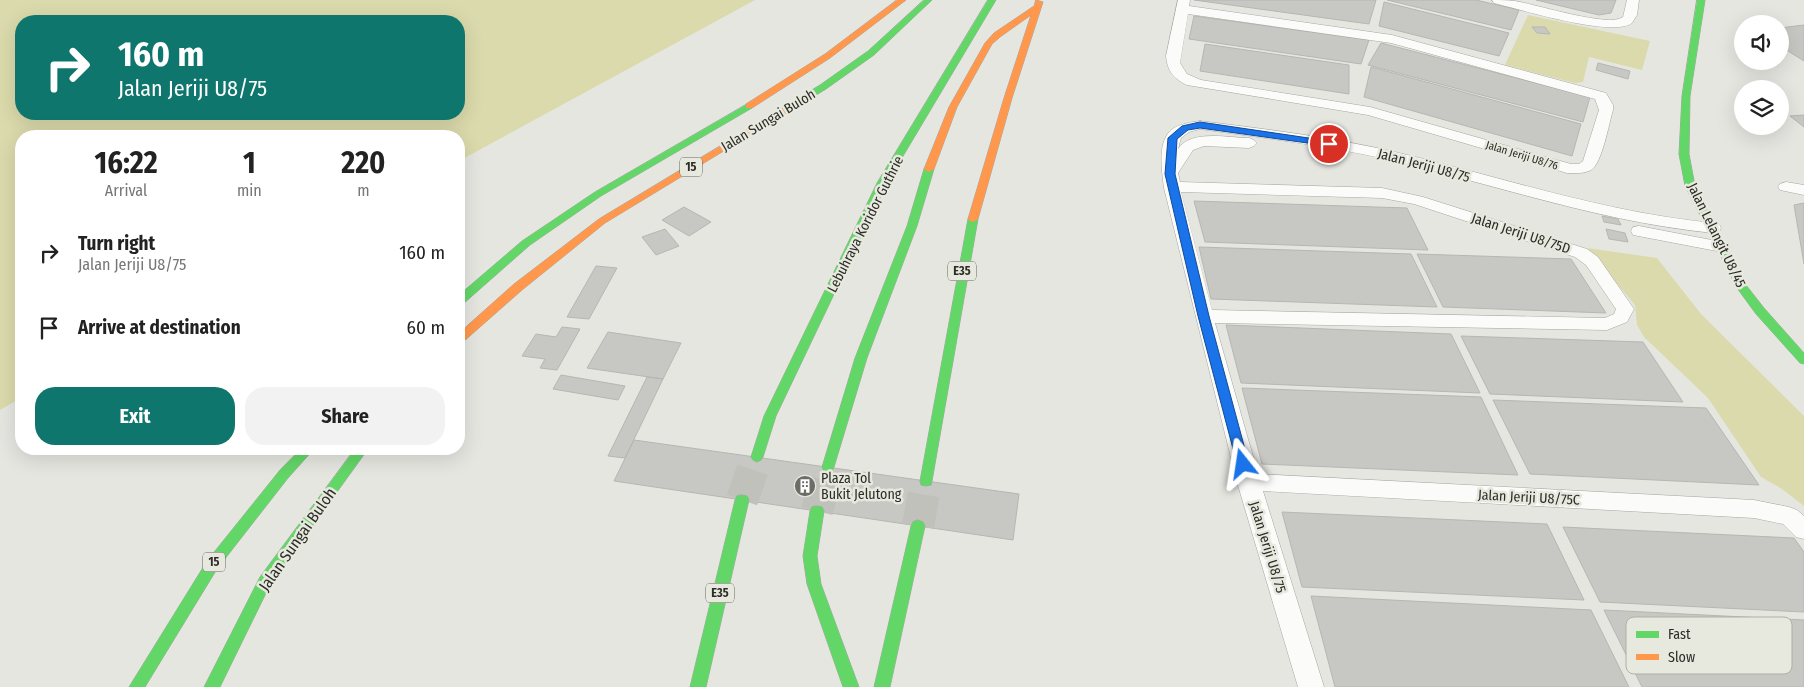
<!DOCTYPE html>
<style>
:root{--surface:#fff;--page:#f2f2f2;--text:#222;--muted:#767676;--accent:#0f766e}
body{margin:0;font-family:"Fira Sans Condensed",sans-serif;background:var(--page);color:var(--text);height:100vh;display:flex;flex-direction:column;font-size:19px;white-space:nowrap}
*{box-sizing:border-box;margin:0}
p{font-size:16px;color:var(--muted)}
.icon{flex:none;width:28px;height:28px;fill:none;stroke:currentColor;stroke-width:2;stroke-linecap:round;stroke-linejoin:round}
.map{position:relative;flex:1;overflow:hidden}
.details{position:absolute;left:15px;top:130px;width:450px;height:325px;display:flex;flex-direction:column;background:var(--surface);border-radius:20px;box-shadow:0 5px 20px #0002}
.details>*{flex:none}
.hud{position:absolute;left:15px;top:15px;width:450px;height:105px;border-radius:20px;box-shadow:0 5px 20px #0002;background:#0f766e;color:#fff;overflow:hidden}
.controls{position:absolute;left:1734px;top:15px;display:grid;gap:10px}
.controls a{display:grid;place-items:center;width:55px;height:55px;border-radius:50%;background:var(--surface);box-shadow:0 5px 20px #0002;font-size:25px}
.pin{position:absolute;display:grid;place-items:center;width:42px;height:42px;color:#fff;margin:-21px;border:2px solid #fff;border-radius:50%;box-shadow:0 1px 5px #0007}
.me{position:absolute;width:55px;margin:-28px;rotate:345deg;stroke-linejoin:round;filter:drop-shadow(0 0 4px #0008)}
.turn{display:flex;align-items:center;gap:18px;height:105px;padding:0 20px;font-size:22px}
.turn .icon{width:65px;height:65px;stroke-width:2.5}
.turn b{display:block;font-size:35px;line-height:42px}
.eta{display:flex;justify-content:space-evenly;align-items:center;height:85px;text-align:center}
.eta b{font-size:30px;font-weight:700;line-height:35px}
.cta{display:flex;gap:10px;margin-top:auto;padding:10px 20px}
.cta a{flex:1;height:58px;border-radius:20px;background:var(--accent);color:#fff;font-size:20px;font-weight:700;line-height:58px;text-align:center}
.cta a+a{background:var(--page);color:var(--text)}
ul{padding:0;list-style:none}
li{display:flex;align-items:center;gap:15px;height:75px;padding:0 20px}
li div{flex:1}
li b{display:block;font-size:19px}
li em{font-style:normal}
.map>svg:first-child{display:block}
.green{fill:#dbdaac;fill-rule:evenodd}
.building{fill:#c7c7c3;stroke:#b6b6b2}
.lines{fill:none;stroke-linecap:round;stroke-linejoin:round}
.highway-tunnel{stroke:#c0c1bb;stroke-width:32;stroke-dasharray:32 16;stroke-linecap:butt}
.street-casing{stroke:#a5a6a2;stroke-width:1}
.fast-casing{stroke:#a5a6a2;stroke-width:1}
.slow-casing{stroke:#a5a6a2;stroke-width:1}
.street{fill:#fbfbfa;fill-rule:evenodd}
.fast{fill:#63d668;fill-rule:evenodd}
.slow{fill:#ff974d;fill-rule:evenodd}
.route{fill:#1a73e8;stroke:#114b97}
.labels{text-anchor:middle;stroke-width:5;stroke-linejoin:round;paint-order:stroke}
.far-street-label{font-size:11px;fill:#2c2c28;stroke:#e7e8de}
.shield{fill:#e7e8de;stroke:#64645f;stroke-width:1}
.shield-label{font-size:12px;font-weight:bold;fill:#2c2c28}
.street-label{font-size:14px;fill:#2c2c28;stroke:#e7e8de}
.poi-label{font-size:14px;fill:#2c2c28;stroke:#e7e8de;text-anchor:start}
.near-street-label{font-size:16px;fill:#2c2c28;stroke:#e7e8de}
.key{fill:#e7e8de;stroke:#afb0a7;stroke-width:1}
.key-label{font-size:14px;fill:#2c2c28}
</style>
<div class="map">
<svg width="1804" height="687" viewBox="0 0 1804 687">
<rect width="100%" height="100%" fill="#e5e6e0"/>
<!-- green -->
<path class="green" d="M 0,0 L 755,0 L 459,161 L 459,136 L 21,136 L 21,398 L 0,410 ZM 459,21 L 459,114 L 21,114 L 21,21 Z
M 1528,15 L 1650,41 L 1642,70 L 1589,57 L 1583,82 L 1575,83 L 1505,65 Z
M 1587,248 L 1657,258 L 1701,314 L 1804,416 L 1804,506 L 1782,489 L 1761,477 L 1708,398 L 1644,337 L 1637,325 L 1635,305 Z"/>
<!-- building -->
<path class="building" d="M 1194,0 L 1376,0 L 1369,24 Z
M 1387,0 L 1476,0 L 1519,10 L 1511,30 Z
M 1536,0 L 1616,0 L 1611,13 L 1599,15 Z
M 1384,2 L 1509,33 L 1499,56 L 1379,26 Z
M 1194,16 L 1369,40 L 1361,64 L 1189,39 Z
M 1804,25 L 1804,61 L 1780,46 L 1780,28 Z
M 1532,27 L 1545,27 L 1550,34 L 1537,33 Z
M 1381,43 L 1590,97 L 1583,122 L 1368,65 Z
M 1205,44 L 1349,65 L 1349,94 L 1200,71 Z
M 1598,63 L 1630,71 L 1628,79 L 1596,70 Z
M 1371,67 L 1581,124 L 1572,156 L 1364,97 Z
M 1804,115 L 1804,127 L 1790,116 Z
M 1194,201 L 1407,208 L 1428,250 L 1205,242 Z
M 1804,203 L 1804,264 L 1794,205 Z
M 684,207 L 711,222 L 689,236 L 662,220 Z
M 1602,216 L 1618,219 L 1621,225 L 1604,222 Z
M 665,229 L 679,246 L 656,255 L 642,237 Z
M 1606,229 L 1625,233 L 1628,242 L 1609,239 Z
M 1199,247 L 1411,254 L 1437,307 L 1211,299 Z
M 1417,254 L 1571,259 L 1606,313 L 1443,307 Z
M 596,266 L 617,268 L 589,319 L 567,317 Z
M 1226,325 L 1451,334 L 1480,393 L 1241,383 Z
M 562,327 L 580,329 L 557,370 L 540,368 L 545,359 L 522,356 L 536,334 L 556,337 Z
M 608,332 L 681,343 L 663,379 L 587,368 Z
M 1461,336 L 1643,342 L 1683,402 L 1490,394 Z
M 561,375 L 625,386 L 618,400 L 553,389 Z
M 647,377 L 663,379 L 625,458 L 608,456 Z
M 1242,388 L 1481,397 L 1518,475 L 1262,464 Z
M 1493,400 L 1706,408 L 1759,485 L 1530,474 Z
M 634,440 L 1019,494 L 1013,540 L 614,481 Z
M 1282,512 L 1547,524 L 1584,600 L 1302,587 Z
M 1563,527 L 1794,538 L 1804,552 L 1804,612 L 1600,602 Z
M 1311,596 L 1591,610 L 1629,687 L 1335,687 Z
M 1604,610 L 1804,620 L 1804,687 L 1642,687 Z"/>
<g class="lines">
<!-- highway-tunnel -->
<path class="highway-tunnel" d="M 742,500 L 757,457
M 817,511 L 828,467
M 918,526 L 926,481"/>
<!-- street casing -->
<g class="street-casing">
<path id="street" d="M 1178,0 L 1190,0 L 1189,6 L 1392,35 L 1606,93 L 1613,105 L 1613,110 C 1609,123 1602,164 1591,170 C 1584,174 1575,173 1567,173 L 1368,115 L 1187,85 C 1174,79 1167,71 1166,56 ZM 1188,14 L 1391,43 L 1595,99 L 1599,110 L 1583,161 L 1579,164 L 1571,164 L 1370,107 L 1201,80 L 1187,74 L 1180,63 Z
M 1492,0 C 1500,0 1508,0 1515,1 C 1535,4 1609,28 1623,17 L 1627,0 L 1639,0 L 1637,15 L 1632,23 C 1613,38 1519,9 1494,3 Z
M 1200,121 C 1265,129 1331,137 1395,152 C 1502,177 1602,212 1713,223 L 1719,224 L 1721,228 L 1719,232 L 1713,233 C 1603,222 1502,187 1395,161 C 1331,146 1265,138 1200,129 L 1189,132 L 1181,138 L 1178,149 C 1191,129 1229,138 1249,138 L 1254,140 L 1257,143 L 1254,146 L 1249,148 L 1204,146 L 1193,150 L 1178,173 L 1180,182 L 1382,188 L 1423,197 L 1587,249 L 1598,257 L 1634,309 L 1627,322 L 1607,330 L 1215,323 L 1258,474 L 1754,500 L 1789,507 L 1797,510 L 1804,516 L 1804,539 L 1796,537 L 1783,524 L 1754,518 L 1263,491 L 1324,687 L 1298,687 L 1237,482 L 1164,188 C 1162,171 1156,139 1174,128 C 1181,124 1191,122 1200,121 ZM 1181,192 L 1382,198 L 1414,204 L 1575,257 L 1586,265 L 1616,309 L 1614,314 L 1605,318 L 1212,310 Z
M 1786,182 L 1804,185 L 1804,195 L 1780,190 L 1778,187 L 1780,184 Z
M 1639,226 L 1722,242 L 1728,243 L 1730,247 L 1728,251 L 1722,252 L 1633,235 L 1631,231 L 1633,227 Z"/>
</g>
<!-- fast casing -->
<g class="fast-casing">
<path id="fast" d="M 924,0 L 932,0 L 874,55 L 826,89 L 788,112 L 782,112 L 782,108 L 820,85 L 868,51 Z
M 988,0 L 996,0 L 887,183 L 776,416 L 763,457 L 761,460 L 757,462 L 753,460 L 751,457 L 764,416 L 877,183 Z
M 1697,0 L 1705,0 L 1690,96 L 1689,154 L 1695,186 L 1746,285 L 1764,308 L 1804,353 L 1804,364 L 1800,363 L 1756,314 L 1737,288 L 1685,186 L 1679,154 L 1682,96 Z
M 749,103 L 752,104 L 752,108 L 601,196 L 530,245 L 463,304 L 459,305 L 459,295 L 522,241 L 595,192 Z
M 929,166 L 934,169 L 917,226 L 867,358 L 834,467 L 832,471 L 828,472 L 824,471 L 822,467 L 855,358 L 907,226 L 924,169 Z
M 973,216 L 978,219 L 932,481 L 931,485 L 926,486 L 921,485 L 920,481 L 968,219 Z
M 301,449 L 314,449 L 288,478 L 217,569 L 145,687 L 129,687 L 207,561 L 280,470 Z
M 355,449 L 368,449 L 270,585 L 220,687 L 204,687 L 260,577 Z
M 742,495 L 747,496 L 749,500 L 706,687 L 690,687 L 735,500 L 737,496 Z
M 817,506 L 822,507 L 824,511 L 817,556 L 821,584 L 859,687 L 843,687 L 807,584 L 803,556 L 810,511 L 812,507 Z
M 918,520 L 923,522 L 925,526 L 890,687 L 874,687 L 911,526 L 913,522 Z"/>
</g>
<!-- slow casing -->
<g class="slow-casing">
<path id="slow" d="M 897,0 L 906,0 L 830,58 L 752,108 L 746,108 L 746,104 L 825,54 Z
M 1036,0 L 1043,2 L 1012,98 L 978,219 L 973,222 L 970,221 L 968,219 L 1004,98 L 1031,15 L 1000,37 L 992,44 L 957,107 L 934,169 L 929,172 L 924,169 L 949,107 L 985,43 L 994,33 L 1034,6 Z
M 785,107 L 788,108 L 788,112 L 605,223 L 522,290 L 463,342 L 459,343 L 459,333 L 514,284 L 599,219 Z"/>
</g>
<!-- street -->
<use href="#street" class="street"/>
<!-- fast -->
<use href="#fast" class="fast"/>
<!-- slow -->
<use href="#slow" class="slow"/>
</g>
<!-- route -->
<path class="route" d="M 1200,122 L 1329,141 L 1333,144 L 1329,146 L 1200,128 L 1188,130 L 1177,139 L 1175,174 L 1209,316 L 1249,464 L 1248,467 L 1239,467 L 1237,464 L 1198,316 L 1165,174 L 1168,138 L 1182,126 Z"/>
<!-- icons -->
<defs>
<g id="building-disc" transform="scale(1.125)"><circle r="9.5" fill="#6d6d68" stroke="#e7e8de"/><path d="M-4-6H4V6H1V3H-1V6H-4ZM-2.5-4.3h1.7v1.8h-1.7ZM.8-4.3h1.7v1.8H.8ZM-2.5-1h1.7V.8h-1.7ZM.8-1h1.7V.8H.8Z" fill="#fff"/></g>
</defs>
<g fill-rule="evenodd">
<use href="#building-disc" x="805" y="486"/>
</g>
<g class="labels">
<!-- far-street labels -->
<g class="far-street-label">
<text transform="translate(1522 155) rotate(17)" y="4">Jalan Jeriji U8/76</text>
</g>
<!-- shield labels -->
<g class="shield">
<rect x="680" y="157.5" width="22" height="19" rx="4"/>
<rect x="948" y="261.5" width="28" height="19" rx="4"/>
<rect x="203" y="552.5" width="22" height="19" rx="4"/>
<rect x="706" y="583.5" width="28" height="19" rx="4"/>
</g>
<g class="shield-label">
<text x="691" y="171">15</text>
<text x="962" y="275">E35</text>
<text x="214" y="566">15</text>
<text x="720" y="597">E35</text>
</g>
<!-- street labels -->
<g class="street-label">
<text transform="translate(768 120) rotate(-31)" y="5">Jalan Sungai Buloh</text>
<text transform="translate(1424 165) rotate(15)" y="5">Jalan Jeriji U8/75</text>
<text transform="translate(865 224) rotate(-63)" y="5">Lebuhraya Koridor Guthrie</text>
<text transform="translate(1521 233) rotate(18)" y="5">Jalan Jeriji U8/75D</text>
<text transform="translate(1717 235) rotate(64)" y="5">Jalan Lelangit U8/45</text>
<text transform="translate(1529 497) rotate(3)" y="5">Jalan Jeriji U8/75C</text>
<text transform="translate(1268 547) rotate(73)" y="5">Jalan Jeriji U8/75</text>
</g>
<!-- poi labels -->
<g class="poi-label">
<text x="821" y="483">Plaza Tol<tspan x="821" dy="16">Bukit Jelutong</tspan></text>
</g>
<!-- near-street labels -->
<g class="near-street-label">
<text transform="translate(297 539) rotate(-55)" y="6">Jalan Sungai Buloh</text>
</g>
</g>
<!-- legend -->
<rect x="1626" y="617" width="166" height="57" rx="8" class="key"/>
<rect x="1636" y="631" width="23" height="7" fill="#63d668"/>
<rect x="1636" y="654" width="23" height="6" fill="#ff974d"/>
<g class="key-label">
<text x="1668" y="639">Fast</text>
<text x="1668" y="662">Slow</text>
</g>
</svg>
<div class="controls">
<a><svg class="icon" aria-label="sound" viewBox="0 0 24 24"><path d="M4 9h4l5-4v14l-5-4H4zM17 9q2 3 0 6"/></svg></a>
<a><svg class="icon" aria-label="layers" viewBox="0 0 24 24"><path d="M12 4l9 5-9 5-9-5zM3 14l9 5 9-5"/></svg></a>
</div>
<div class="pin" style="left:1329px;top:144px;background:#d93025"><svg class="icon" aria-label="arrive" viewBox="0 0 24 24"><path d="M6 21V4h12l-3 4 3 4H6"/></svg></div>
<svg class="me" style="left:1243px;top:464px" viewBox="-20 -20 40 40"><path d="M0-17L14 15 0 8-14 15z" fill="#1a73e8" stroke="#fff" stroke-width="4"/></svg>
<div class="hud">
<div class="turn"><svg class="icon" aria-label="right" viewBox="0 0 24 24"><path d="M7 20v-9h11M14 6l5 5-5 5"/></svg><div><b>160 m</b>Jalan Jeriji U8/75</div></div>
</div>
<section class="details">
<div class="eta">
<div><b>16:22</b><p>Arrival</p></div>
<div><b>1</b><p>min</p></div>
<div><b>220</b><p>m</p></div>
</div>
<ul>
<li><svg class="icon" aria-label="right" viewBox="0 0 24 24"><path d="M7 20v-9h11M14 6l5 5-5 5"/></svg><div><b>Turn right</b><p>Jalan Jeriji U8/75</p></div><em>160 m</em></li>
<li><svg class="icon" aria-label="arrive" viewBox="0 0 24 24"><path d="M6 21V4h12l-3 4 3 4H6"/></svg><div><b>Arrive at destination</b></div><em>60 m</em></li>
</ul>
<div class="cta"><a>Exit</a><a>Share</a></div>
</section>
</div>
